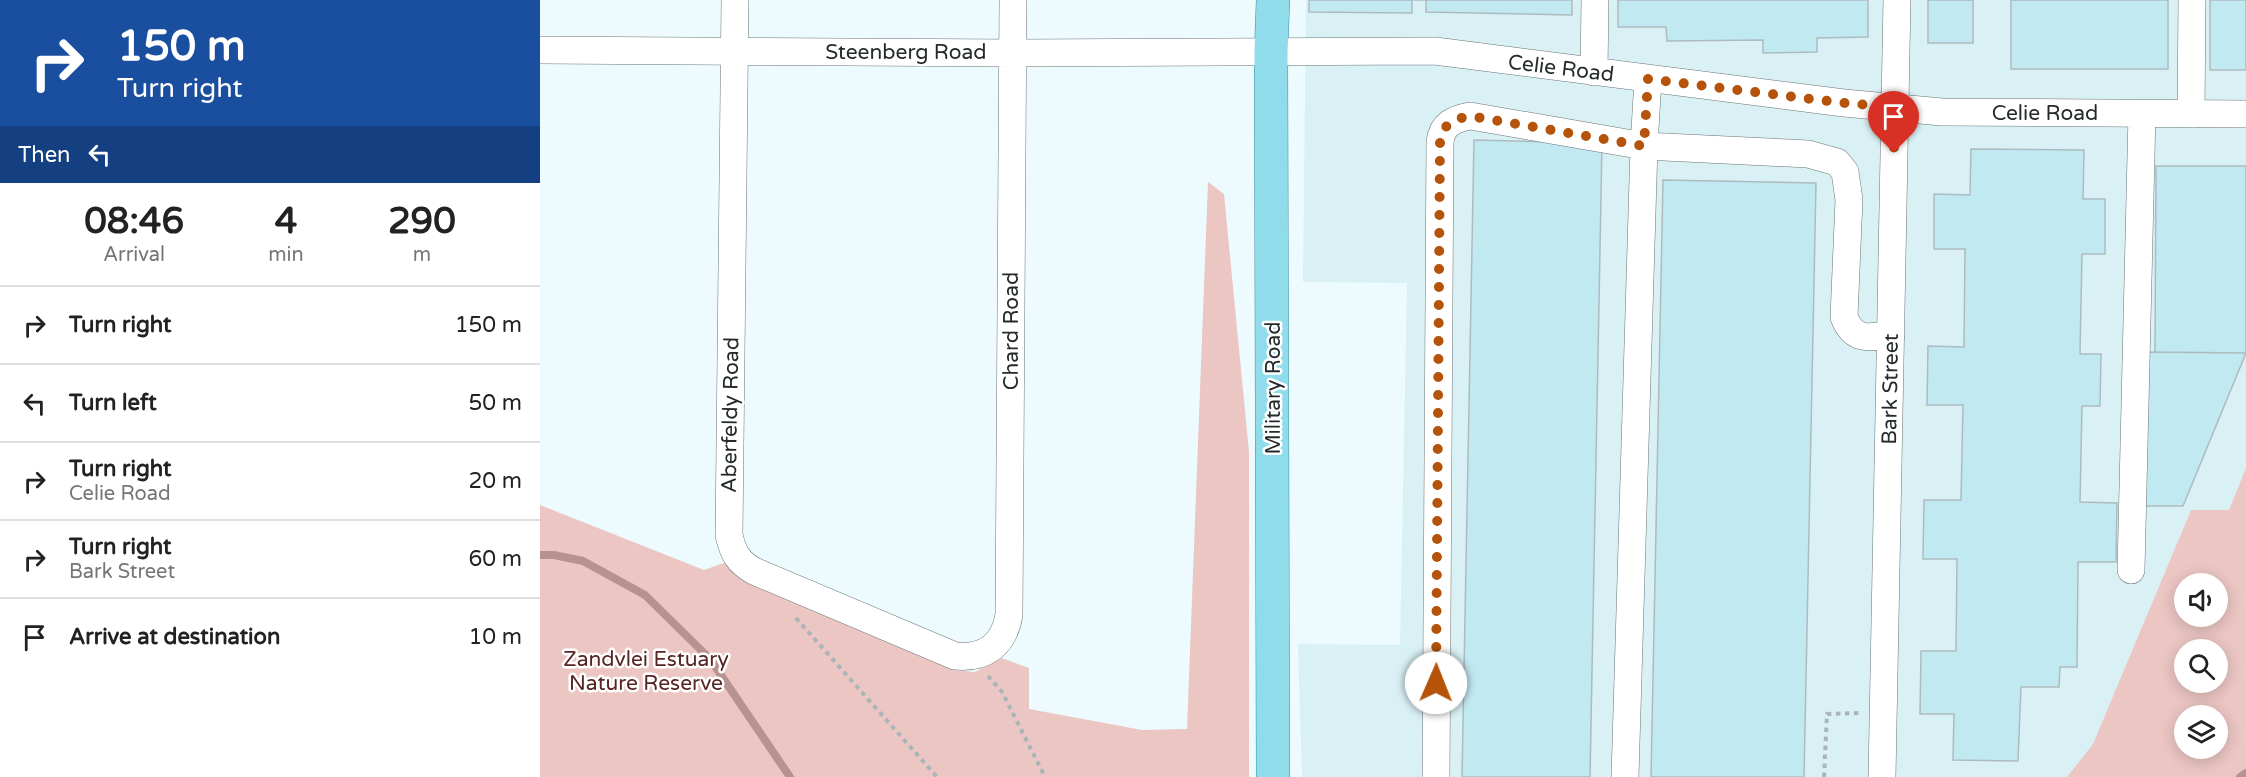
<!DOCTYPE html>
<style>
:root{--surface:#fff;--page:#f6f6f6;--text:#222;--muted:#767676;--line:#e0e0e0}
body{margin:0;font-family:"Varela Round",sans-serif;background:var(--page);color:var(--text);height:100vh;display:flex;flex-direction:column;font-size:22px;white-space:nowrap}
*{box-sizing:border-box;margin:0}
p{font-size:20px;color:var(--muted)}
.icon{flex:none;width:33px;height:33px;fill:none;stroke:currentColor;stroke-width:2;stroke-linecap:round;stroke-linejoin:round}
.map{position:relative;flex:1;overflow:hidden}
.drawer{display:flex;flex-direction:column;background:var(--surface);width:540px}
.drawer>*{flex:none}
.banner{background:#1a4fa0;color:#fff;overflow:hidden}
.buttons{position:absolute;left:1634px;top:573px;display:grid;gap:12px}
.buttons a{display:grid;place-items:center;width:54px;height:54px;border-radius:50%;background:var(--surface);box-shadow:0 3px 15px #0003;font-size:30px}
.pin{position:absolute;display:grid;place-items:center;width:51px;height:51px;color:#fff;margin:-62px -26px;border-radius:50% 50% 50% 0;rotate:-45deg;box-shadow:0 0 6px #0007}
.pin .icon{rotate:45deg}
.me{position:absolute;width:66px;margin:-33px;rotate:1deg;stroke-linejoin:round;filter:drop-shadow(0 0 4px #0008)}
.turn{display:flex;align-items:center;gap:21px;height:126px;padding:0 18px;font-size:27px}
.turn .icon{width:78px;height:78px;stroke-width:2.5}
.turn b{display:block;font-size:42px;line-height:51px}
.then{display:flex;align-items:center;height:57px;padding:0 18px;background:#0003;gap:12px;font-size:22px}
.eta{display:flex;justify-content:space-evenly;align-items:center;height:102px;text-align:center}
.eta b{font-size:36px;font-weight:700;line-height:42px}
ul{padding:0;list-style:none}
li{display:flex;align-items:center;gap:18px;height:78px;padding:0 18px;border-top:2px solid var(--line)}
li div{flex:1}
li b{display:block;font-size:22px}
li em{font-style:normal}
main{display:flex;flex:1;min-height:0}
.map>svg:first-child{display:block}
.built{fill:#d9f0f5}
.green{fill:#ebc6c3;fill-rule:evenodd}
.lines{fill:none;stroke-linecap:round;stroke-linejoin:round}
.stream{stroke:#b69390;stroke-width:8}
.building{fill:#c1e9f2;stroke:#aebbbe;stroke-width:1.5}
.minor-casing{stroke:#697577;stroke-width:28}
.major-casing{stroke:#3a8f9f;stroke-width:34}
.path{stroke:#aab5b7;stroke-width:4;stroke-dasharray:4.5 4.5;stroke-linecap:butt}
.minor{stroke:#fff;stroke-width:27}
.major{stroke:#90dceb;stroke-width:33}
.route{stroke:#b45309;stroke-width:10;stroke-dasharray:0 18}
.labels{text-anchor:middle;stroke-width:5;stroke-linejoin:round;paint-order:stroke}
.street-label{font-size:21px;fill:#252a2b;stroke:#fff}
.park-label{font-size:21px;fill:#562524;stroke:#fff}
</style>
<main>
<section class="drawer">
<div class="banner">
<div class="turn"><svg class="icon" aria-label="right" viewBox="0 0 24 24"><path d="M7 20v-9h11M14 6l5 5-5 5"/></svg><div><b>150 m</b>Turn right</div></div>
<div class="then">Then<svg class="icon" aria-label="left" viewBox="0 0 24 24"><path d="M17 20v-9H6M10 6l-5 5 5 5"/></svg></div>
</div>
<div class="eta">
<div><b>08:46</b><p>Arrival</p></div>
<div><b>4</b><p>min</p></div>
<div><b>290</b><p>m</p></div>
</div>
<ul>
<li><svg class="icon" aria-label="right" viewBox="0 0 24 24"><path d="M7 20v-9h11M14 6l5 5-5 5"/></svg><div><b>Turn right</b></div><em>150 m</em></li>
<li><svg class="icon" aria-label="left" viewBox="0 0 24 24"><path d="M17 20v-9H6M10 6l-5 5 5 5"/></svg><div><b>Turn left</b></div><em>50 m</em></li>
<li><svg class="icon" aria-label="right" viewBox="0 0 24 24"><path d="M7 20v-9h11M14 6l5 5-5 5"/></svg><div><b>Turn right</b><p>Celie Road</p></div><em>20 m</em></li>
<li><svg class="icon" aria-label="right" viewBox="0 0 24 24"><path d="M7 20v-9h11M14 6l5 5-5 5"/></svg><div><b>Turn right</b><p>Bark Street</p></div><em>60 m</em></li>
<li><svg class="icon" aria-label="arrive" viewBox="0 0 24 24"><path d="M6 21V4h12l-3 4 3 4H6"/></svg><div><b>Arrive at destination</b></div><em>10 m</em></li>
</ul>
</section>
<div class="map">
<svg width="1706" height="777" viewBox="0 0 1706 777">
<rect width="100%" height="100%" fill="#edfbfe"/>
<!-- built -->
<path class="built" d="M 766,0 L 1706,0 L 1706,468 L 1689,510 L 1651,510 L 1553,744 L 1527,777 L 762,777 L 758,644 L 860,645 L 867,283 L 763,282 Z"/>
<!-- green -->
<path class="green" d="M 668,182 L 684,194 L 709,452 L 709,777 L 0,777 L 0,505 L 164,570 L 184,563 L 201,580 L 414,670 L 435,672 L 462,658 L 489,668 L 489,709 L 602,730 L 647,729 Z
M 1706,468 L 1706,777 L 1527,777 L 1553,744 L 1651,510 L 1689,510 ZM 1644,584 L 1677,584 L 1677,616 L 1644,616 ZM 1644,650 L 1677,650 L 1677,682 L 1644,682 ZM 1644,716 L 1677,716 L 1677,748 L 1644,748 Z"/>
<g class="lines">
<!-- stream -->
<path class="stream" d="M 0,555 L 14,555 L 43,561 L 105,595 L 170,659 L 250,777
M 1700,777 L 1706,773"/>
</g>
<!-- building -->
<path class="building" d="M 769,0 L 872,0 L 872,13 L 769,12 Z
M 873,0 L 1032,0 L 1032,15 L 886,12 L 886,0 Z
M 1078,0 L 1328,0 L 1328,37 L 1277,38 L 1277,52 L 1223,53 L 1223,40 L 1127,41 L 1126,27 L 1078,27 Z
M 1388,0 L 1433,0 L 1433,43 L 1388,43 Z
M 1471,0 L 1628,0 L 1628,69 L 1471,69 Z
M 1670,0 L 1706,0 L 1706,70 L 1670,70 Z
M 934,140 L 1062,143 L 1050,777 L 922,777 Z
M 1431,149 L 1544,150 L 1543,199 L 1565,199 L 1565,254 L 1542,254 L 1540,354 L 1561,354 L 1560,406 L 1542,406 L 1540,502 L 1577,503 L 1576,562 L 1538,562 L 1537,667 L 1520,667 L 1519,687 L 1481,687 L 1478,761 L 1413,760 L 1414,714 L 1380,714 L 1381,651 L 1416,651 L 1417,559 L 1383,559 L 1384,500 L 1421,500 L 1423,405 L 1387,405 L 1388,346 L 1424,347 L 1425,249 L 1394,249 L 1394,194 L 1430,195 Z
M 1616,166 L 1706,166 L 1706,353 L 1615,352 Z
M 1123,180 L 1276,183 L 1264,777 L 1111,777 Z
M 1603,352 L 1706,353 L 1643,506 L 1602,506 Z"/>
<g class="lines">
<!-- minor casing -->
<g class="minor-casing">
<path id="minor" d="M 195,0 L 189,535 C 193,553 198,562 214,571 L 415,656 C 445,659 464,645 469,615 L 473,0
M 0,50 L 473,53 L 895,51 L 1304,103 L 1402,112 L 1706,114
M 1054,72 L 1055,0
M 1651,114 L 1652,0
M 1591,570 L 1602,114
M 896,777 L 900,142 C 902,124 914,119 930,116 L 1104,146 L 1268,154 L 1297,162 L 1305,172 L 1309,200 L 1304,317 C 1314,342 1328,337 1351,335
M 1085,777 L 1104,146 L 1108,79
M 1342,777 L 1357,0"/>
</g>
<!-- major casing -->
<g class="major-casing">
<path id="major" d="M 733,777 L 731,53 L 733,0"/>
</g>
<!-- path -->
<path class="path" d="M 256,618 L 397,777
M 448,676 L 462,692 L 505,777
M 1284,777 L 1287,714 L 1319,713"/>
<!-- minor -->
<use href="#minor" class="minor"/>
<!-- major -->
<use href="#major" class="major"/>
</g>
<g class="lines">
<!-- route -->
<path class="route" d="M 896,683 L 900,142 C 902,124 914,119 930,116 L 1104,146 L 1108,79 L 1304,103 L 1354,107 L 1354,153"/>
</g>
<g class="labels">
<!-- street labels -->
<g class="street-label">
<text x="366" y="59">Steenberg Road</text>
<text transform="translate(1021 68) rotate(7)" y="7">Celie Road</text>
<text x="1505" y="120">Celie Road</text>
<text transform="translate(471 331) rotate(-90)" y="7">Chard Road</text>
<text transform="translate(733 388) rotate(-90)" y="7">Military Road</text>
<text transform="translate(1350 389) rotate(-89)" y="7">Bark Street</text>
<text transform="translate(190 415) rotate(-89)" y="7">Aberfeldy Road</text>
</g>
<!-- park labels -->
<g class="park-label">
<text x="106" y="666">Zandvlei Estuary<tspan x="106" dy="24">Nature Reserve</tspan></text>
</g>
</g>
</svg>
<div class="buttons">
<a><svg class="icon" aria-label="sound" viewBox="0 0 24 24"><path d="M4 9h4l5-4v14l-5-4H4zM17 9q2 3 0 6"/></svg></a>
<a><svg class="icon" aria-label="search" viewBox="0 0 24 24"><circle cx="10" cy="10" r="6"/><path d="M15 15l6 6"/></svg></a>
<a><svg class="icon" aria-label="layers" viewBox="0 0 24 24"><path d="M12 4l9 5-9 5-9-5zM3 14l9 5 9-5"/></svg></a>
</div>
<div class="pin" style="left:1354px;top:153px;background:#d93025"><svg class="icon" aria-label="arrive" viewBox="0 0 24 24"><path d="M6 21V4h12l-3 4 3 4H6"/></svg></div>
<svg class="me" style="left:896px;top:683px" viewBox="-20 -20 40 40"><circle r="19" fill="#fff"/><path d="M0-13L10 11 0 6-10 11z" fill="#b45309"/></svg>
</div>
</main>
